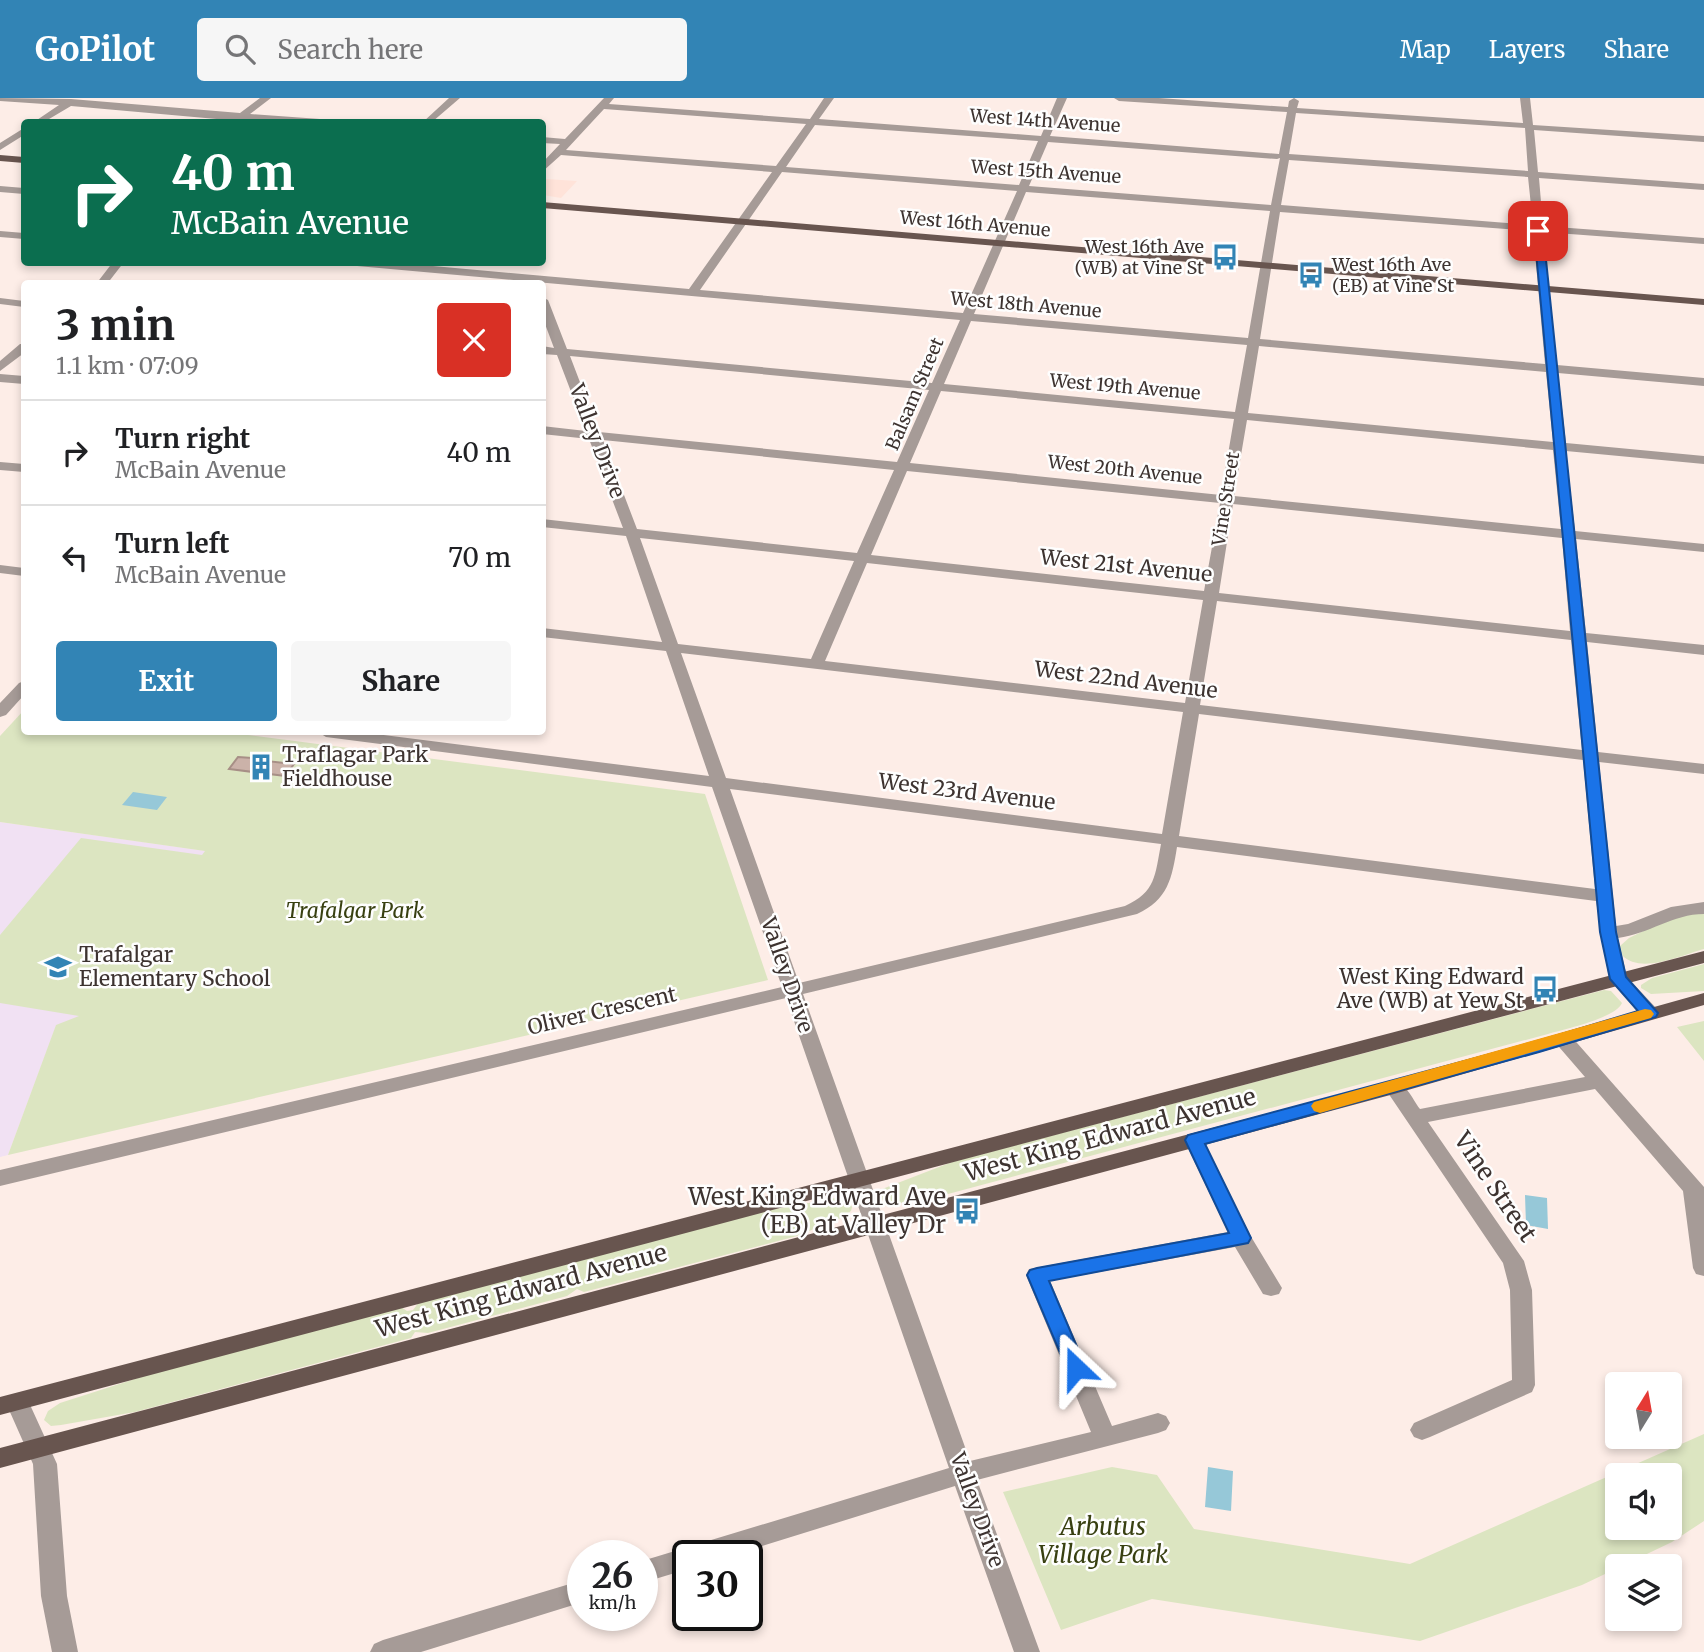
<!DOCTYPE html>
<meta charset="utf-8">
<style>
:root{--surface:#fff;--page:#f6f6f6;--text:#202124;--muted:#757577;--line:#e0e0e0;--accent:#3284b5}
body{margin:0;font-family:Merriweather,serif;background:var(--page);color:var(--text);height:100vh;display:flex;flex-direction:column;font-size:26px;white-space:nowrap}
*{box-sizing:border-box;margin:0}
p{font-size:23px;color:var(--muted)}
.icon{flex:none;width:38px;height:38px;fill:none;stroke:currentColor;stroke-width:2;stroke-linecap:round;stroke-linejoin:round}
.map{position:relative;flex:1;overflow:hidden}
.drawer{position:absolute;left:21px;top:182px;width:525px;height:455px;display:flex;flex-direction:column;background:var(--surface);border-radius:7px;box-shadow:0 4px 10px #0003}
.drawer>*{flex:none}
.banner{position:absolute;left:21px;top:21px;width:525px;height:147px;border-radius:7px;box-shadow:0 4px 10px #0003;background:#0b6e4f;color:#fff;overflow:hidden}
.needle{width:46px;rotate:11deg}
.controls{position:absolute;left:1605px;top:1274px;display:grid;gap:14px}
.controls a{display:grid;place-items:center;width:77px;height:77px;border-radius:7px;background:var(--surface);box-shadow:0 4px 10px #0003;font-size:35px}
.speed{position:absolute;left:567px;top:1442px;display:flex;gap:14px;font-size:35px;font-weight:700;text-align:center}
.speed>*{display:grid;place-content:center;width:91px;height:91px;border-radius:50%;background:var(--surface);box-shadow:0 4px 10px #0003;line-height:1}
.speed small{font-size:18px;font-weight:400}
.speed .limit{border:4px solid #111;border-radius:10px;background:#fff;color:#111}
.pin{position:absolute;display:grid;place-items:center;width:60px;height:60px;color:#fff;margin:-30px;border-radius:14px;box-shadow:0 4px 10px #0006}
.me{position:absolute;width:77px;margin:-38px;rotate:337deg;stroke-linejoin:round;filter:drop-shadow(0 0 5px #0008)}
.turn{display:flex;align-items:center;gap:24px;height:147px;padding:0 35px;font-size:32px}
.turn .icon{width:91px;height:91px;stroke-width:2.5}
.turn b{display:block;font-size:49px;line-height:60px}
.round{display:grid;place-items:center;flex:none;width:74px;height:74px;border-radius:7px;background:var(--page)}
.summary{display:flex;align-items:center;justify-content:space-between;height:119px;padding:0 35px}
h1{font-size:42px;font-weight:700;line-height:52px}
.cta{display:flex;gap:14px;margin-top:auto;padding:14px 35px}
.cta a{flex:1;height:80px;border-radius:7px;background:var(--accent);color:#fff;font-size:28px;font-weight:700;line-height:80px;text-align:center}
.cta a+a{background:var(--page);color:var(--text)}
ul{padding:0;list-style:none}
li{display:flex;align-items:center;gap:21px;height:105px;padding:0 35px;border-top:2px solid var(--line)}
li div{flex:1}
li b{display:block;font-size:26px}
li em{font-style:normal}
header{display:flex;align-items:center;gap:42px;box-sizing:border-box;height:98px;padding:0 35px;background:var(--accent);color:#fff}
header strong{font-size:33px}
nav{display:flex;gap:38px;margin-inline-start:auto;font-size:24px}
.search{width:490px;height:63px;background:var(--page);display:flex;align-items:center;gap:18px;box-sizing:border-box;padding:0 24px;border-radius:7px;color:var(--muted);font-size:26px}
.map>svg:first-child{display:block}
.built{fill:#ffe3d9}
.education{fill:#f1e1f3}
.green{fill:#dce5c1;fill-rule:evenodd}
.water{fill:#96c8d8}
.building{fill:#cbb2a9;stroke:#a78f86;stroke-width:2}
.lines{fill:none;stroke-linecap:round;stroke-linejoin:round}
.minor{fill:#a69b97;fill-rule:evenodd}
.major{fill:#68554f;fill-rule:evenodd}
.route{fill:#1a73e8;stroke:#114b97;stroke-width:2}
.slow{fill:#f59e0b}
.labels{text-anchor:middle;stroke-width:5;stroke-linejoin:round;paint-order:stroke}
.far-street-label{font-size:18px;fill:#3d3330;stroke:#fefefe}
.far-poi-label{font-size:18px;fill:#3d3330;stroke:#fefefe;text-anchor:end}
.street-label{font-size:21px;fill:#3d3330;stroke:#fefefe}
.poi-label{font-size:21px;fill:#3d3330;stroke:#fefefe;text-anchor:start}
.park-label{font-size:21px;font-style:italic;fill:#384011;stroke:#fefefe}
.near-street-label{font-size:24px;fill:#3d3330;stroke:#fefefe}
.near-poi-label{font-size:24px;fill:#3d3330;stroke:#fefefe;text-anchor:end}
.near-park-label{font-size:24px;font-style:italic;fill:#384011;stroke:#fefefe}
</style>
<header>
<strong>GoPilot</strong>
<div class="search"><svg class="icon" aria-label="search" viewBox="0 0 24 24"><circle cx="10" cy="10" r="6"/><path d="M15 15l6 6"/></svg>Search here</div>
<nav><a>Map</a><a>Layers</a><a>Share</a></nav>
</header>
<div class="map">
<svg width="1704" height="1554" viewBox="0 0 1704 1554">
<rect width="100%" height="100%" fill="#fdede7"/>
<!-- built -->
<path class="built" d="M 543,81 L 546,81 L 577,83 L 561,100 L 543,97 Z"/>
<!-- education -->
<path class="education" d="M 0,724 L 206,753 L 81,918 L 56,928 L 8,1057 L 0,1059 Z"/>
<!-- green -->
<path class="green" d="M 24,612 L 24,634 L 225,634 L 705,696 L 768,882 L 8,1057 L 56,927 L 79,918 L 0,905 L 0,837 L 81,740 L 202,757 L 205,753 L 0,724 L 0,638 Z
M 1704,815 L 1704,851 C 1682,857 1640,877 1622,857 L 1620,848 L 1629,840 L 1678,816 Z
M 1704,866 L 1704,893 L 1651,896 L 1641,890 L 1641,887 L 1652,880 Z
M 1604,892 L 1611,893 L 1622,905 C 1616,920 1565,931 1548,936 L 948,1096 C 928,1100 895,1112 878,1099 L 877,1093 L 952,1064 Z
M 1704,923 L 1704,963 L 1677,929 Z
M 836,1100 L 848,1103 L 852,1109 L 851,1113 L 841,1120 L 797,1138 L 584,1194 L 577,1191 L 567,1198 L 428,1235 L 415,1234 L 411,1240 L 135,1314 L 61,1327 L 51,1328 L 44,1322 L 48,1313 L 60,1305 L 163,1272 L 401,1209 L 407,1213 L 413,1212 L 419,1204 L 765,1113 Z
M 1704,1336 L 1704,1423 L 1672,1444 L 1582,1487 L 1420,1543 L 1152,1501 L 1061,1532 L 1003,1394 L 1112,1369 L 1157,1377 L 1194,1431 L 1410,1466 ZM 1617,1377 L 1670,1377 L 1670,1430 L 1617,1430 Z"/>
<!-- water -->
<path class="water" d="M 133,694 L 167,699 L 157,712 L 122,707 Z
M 1525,1097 L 1547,1100 L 1548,1131 L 1526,1127 Z
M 1208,1369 L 1233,1373 L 1231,1413 L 1205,1409 Z"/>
<!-- building -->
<path class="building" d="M 238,659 L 267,661 L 266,663 L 294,666 L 285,678 L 229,671 Z"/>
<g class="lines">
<!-- minor -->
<path class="minor" d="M 0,0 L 71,1 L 240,15 L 260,0 L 271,0 L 250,16 L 320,21 L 325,24 L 239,23 L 71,8 L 44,24 L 34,24 L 59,7 L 0,3 Z
M 449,0 L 460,0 L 432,24 L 423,24 Z
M 604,0 L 614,0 L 609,6 L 810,21 L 824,0 L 834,0 L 819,21 L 1041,38 L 1057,0 L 1067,0 L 1050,38 L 1279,56 L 1287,14 L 1119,3 L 1114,0 L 1159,0 L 1288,9 L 1289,3 L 1294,0 L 1299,3 L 1297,10 L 1523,25 L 1520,0 L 1530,0 L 1533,27 L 1704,38 L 1704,44 L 1534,32 L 1538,74 L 1704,86 L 1704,92 L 1539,80 L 1543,128 L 1704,140 L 1704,146 L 1543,134 L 1557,267 L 1704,280 L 1704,288 L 1558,275 L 1566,345 L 1704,358 L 1704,366 L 1566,353 L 1575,433 L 1704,446 L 1704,454 L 1576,441 L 1586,535 L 1704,547 L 1704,557 L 1587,544 L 1598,654 L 1704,666 L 1704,676 L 1599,664 L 1616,828 L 1628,826 L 1671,809 L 1704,804 L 1704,816 C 1673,816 1649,836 1618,840 L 1627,879 L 1657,911 L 1659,915 L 1657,919 L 1643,919 L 1609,881 L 1596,803 L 1177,749 C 1172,780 1168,802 1137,816 L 803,896 L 970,1363 L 1091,1334 L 1026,1177 L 1029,1171 L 1228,1134 L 1184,1042 L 1187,1037 L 1194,1035 L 1201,1037 L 1250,1137 L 1282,1190 L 1279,1196 L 1271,1198 L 1263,1196 L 1235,1149 L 1050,1183 L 1112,1328 L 1158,1315 L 1166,1318 L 1170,1325 L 1166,1332 L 1158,1335 L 977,1382 L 1040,1554 L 1014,1554 L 955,1388 L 730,1458 L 688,1458 L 688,1471 L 642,1485 L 642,1463 L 949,1370 L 786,900 L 0,1088 L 0,1072 L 782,889 L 712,689 L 326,639 L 318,634 L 360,634 L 709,678 L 666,553 L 542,539 L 542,530 L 662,544 L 626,438 L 542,429 L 542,421 L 623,430 L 589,341 L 542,336 L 542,328 L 586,333 L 557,257 L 542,256 L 542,248 L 554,250 L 542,218 L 542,199 L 548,202 L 567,251 L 932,285 L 960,222 L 346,167 L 341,164 L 389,164 L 689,191 L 772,74 L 561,57 L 542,74 L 542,65 L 560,46 L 542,45 L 542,39 L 565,41 ZM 604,11 L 806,26 L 776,68 L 566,52 ZM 1296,15 L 1525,30 L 1528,73 L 1289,56 ZM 815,27 L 1038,43 L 1019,87 L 786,69 ZM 1048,44 L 1277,61 L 1280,60 L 1271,107 L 1029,88 ZM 1289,62 L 1528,79 L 1533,127 L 1281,107 ZM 782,74 L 1017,93 L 963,215 L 700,192 ZM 1026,94 L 1270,113 L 1248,240 L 974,216 ZM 1280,114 L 1533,133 L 1545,266 L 1260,241 ZM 971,223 L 1247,247 L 1235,314 L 944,286 ZM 1259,248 L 1546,274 L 1553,344 L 1248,315 ZM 570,258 L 929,292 L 897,364 L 599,334 ZM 941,293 L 1234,321 L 1221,397 L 910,365 ZM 1247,322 L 1553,352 L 1561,431 L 1234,398 ZM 603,342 L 894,372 L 857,455 L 637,431 ZM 907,373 L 1220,405 L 1204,493 L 871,457 ZM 1233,406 L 1562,440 L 1570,533 L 1219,495 ZM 640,440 L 854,463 L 811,561 L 678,546 ZM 867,465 L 1203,502 L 1185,605 L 825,563 ZM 1217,503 L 1571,542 L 1582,652 L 1200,607 ZM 681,555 L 1183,614 L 1162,736 L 726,680 ZM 1199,616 L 1583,662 L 1595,791 L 1179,738 ZM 730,691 L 1161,746 C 1155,777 1156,794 1125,808 L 799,885 Z
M 24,30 L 24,37 L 0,52 L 0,45 Z
M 0,88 L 24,90 L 24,96 L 0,94 Z
M 0,133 L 24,135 L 24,141 L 0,139 Z
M 113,164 L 124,164 L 107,186 L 96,186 Z
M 0,200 L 24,203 L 24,209 L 0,206 Z
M 20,246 L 24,246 L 24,255 L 0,273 L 0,263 Z
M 0,276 L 24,278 L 24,286 L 0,284 Z
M 0,364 L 24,366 L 24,374 L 0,372 Z
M 0,467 L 24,470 L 24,478 L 0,475 Z
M 24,583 L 24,597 L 6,617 L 0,619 L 0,605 L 19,585 Z
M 1563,935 L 1570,937 L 1704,1089 L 1704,1178 L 1696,1176 L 1693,1170 L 1683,1093 L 1595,991 L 1428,1024 L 1524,1163 L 1532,1192 L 1535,1287 L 1532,1294 L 1430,1339 L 1422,1342 L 1414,1339 L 1410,1332 L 1414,1325 L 1512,1282 L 1510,1192 L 1503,1165 L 1384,989 L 1387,984 C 1404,979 1411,999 1420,1011 L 1585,979 L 1553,942 L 1556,937 Z
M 18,1296 L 26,1298 L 57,1366 L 67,1498 L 78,1554 L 52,1554 L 41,1498 L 33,1366 L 6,1305 L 10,1298 Z
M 583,1482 L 583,1504 L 421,1554 L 370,1554 L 374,1546 L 383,1542 Z"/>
<!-- major -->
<path class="major" d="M 0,57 L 24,59 L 24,65 L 0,63 Z
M 542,104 L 1704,201 L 1704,207 L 542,110 Z
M 1704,853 L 1704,865 L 0,1317 L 0,1299 Z
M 1704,895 L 1704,907 L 1394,996 L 0,1370 L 0,1350 L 1394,982 Z"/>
</g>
<!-- route -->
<path class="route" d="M 1538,130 L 1543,133 L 1616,834 L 1626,879 L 1658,915 L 1656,919 L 1539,954 L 1205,1046 L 1251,1140 L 1248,1145 L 1049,1183 L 1086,1270 L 1083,1276 L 1076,1278 L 1069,1276 L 1027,1177 L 1030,1172 L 1037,1170 L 1229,1135 L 1185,1042 L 1188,1037 L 1535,944 L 1638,913 L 1610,881 L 1600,834 L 1534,133 Z"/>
<!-- slow -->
<path class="slow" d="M 1645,911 L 1651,912 L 1654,916 L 1651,920 L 1320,1015 L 1314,1013 L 1311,1008 L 1314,1004 Z"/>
<!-- icons -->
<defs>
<g id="bus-bare" transform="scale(2.1)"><path d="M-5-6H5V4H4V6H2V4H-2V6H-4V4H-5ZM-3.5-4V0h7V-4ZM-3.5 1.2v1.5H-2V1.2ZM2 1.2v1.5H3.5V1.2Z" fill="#3284b5" stroke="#fefefe" stroke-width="2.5" paint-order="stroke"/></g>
<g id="building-bare" transform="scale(2.1)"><path d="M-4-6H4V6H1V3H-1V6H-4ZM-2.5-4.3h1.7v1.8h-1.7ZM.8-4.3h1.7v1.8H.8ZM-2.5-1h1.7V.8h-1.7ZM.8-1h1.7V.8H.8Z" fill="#3284b5" stroke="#fefefe" stroke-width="2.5" paint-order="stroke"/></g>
<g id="school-bare" transform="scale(2.1)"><path d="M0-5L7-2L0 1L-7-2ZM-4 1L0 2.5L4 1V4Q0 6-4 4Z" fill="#3284b5" stroke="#fefefe" stroke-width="2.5" paint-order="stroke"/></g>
</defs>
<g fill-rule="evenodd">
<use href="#bus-bare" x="1225" y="159"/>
<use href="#bus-bare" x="1311" y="177"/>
<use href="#building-bare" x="261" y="669"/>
<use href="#school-bare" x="58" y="869"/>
<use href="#bus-bare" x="1545" y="891"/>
<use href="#bus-bare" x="967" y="1113"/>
</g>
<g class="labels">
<!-- far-street labels -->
<g class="far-street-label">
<text transform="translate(1045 23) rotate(4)" y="6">West 14th Avenue</text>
<text transform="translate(1046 74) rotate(4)" y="6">West 15th Avenue</text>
<text transform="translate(975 126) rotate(5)" y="6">West 16th Avenue</text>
<text transform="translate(1026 207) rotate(5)" y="6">West 18th Avenue</text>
<text transform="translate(1125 289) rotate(5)" y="6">West 19th Avenue</text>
<text transform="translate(915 296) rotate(-67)" y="6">Balsam Street</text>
<text transform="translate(1125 372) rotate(6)" y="6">West 20th Avenue</text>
<text transform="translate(1226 401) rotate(-81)" y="6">Vine Street</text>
</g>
<!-- far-poi labels -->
<g class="far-poi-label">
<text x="1204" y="155">West 16th Ave<tspan x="1204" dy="21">(WB) at Vine St</tspan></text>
<text x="1332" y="173" text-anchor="start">West 16th Ave<tspan x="1332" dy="21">(EB) at Vine St</tspan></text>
</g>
<!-- street labels -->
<g class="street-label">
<text transform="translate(597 343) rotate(69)" y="7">Valley Drive</text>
<text transform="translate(1126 468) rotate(6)" y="7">West 21st Avenue</text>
<text transform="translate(1126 582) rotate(7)" y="7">West 22nd Avenue</text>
<text transform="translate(967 694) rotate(7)" y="7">West 23rd Avenue</text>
<text transform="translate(787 877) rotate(71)" y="7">Valley Drive</text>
<text transform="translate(602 913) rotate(-13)" y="7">Oliver Crescent</text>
<text transform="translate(977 1412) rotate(70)" y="7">Valley Drive</text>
</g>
<!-- poi labels -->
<g class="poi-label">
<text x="282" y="664">Traflagar Park<tspan x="282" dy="24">Fieldhouse</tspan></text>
<text x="79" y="864">Trafalgar<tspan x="79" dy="24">Elementary School</tspan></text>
<text x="1524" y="886" text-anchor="end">West King Edward<tspan x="1524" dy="24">Ave (WB) at Yew St</tspan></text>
</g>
<!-- park labels -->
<g class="park-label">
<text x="355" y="820">Trafalgar Park</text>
</g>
<!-- near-street labels -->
<g class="near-street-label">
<text transform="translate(1110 1037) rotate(-15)" y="8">West King Edward Avenue</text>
<text transform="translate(1495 1089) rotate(56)" y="8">Vine Street</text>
<text transform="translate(521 1193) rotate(-15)" y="8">West King Edward Avenue</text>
</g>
<!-- near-poi labels -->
<g class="near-poi-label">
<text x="946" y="1107">West King Edward Ave<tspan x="946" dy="28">(EB) at Valley Dr</tspan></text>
</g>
<!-- near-park labels -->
<g class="near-park-label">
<text x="1103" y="1437">Arbutus<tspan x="1103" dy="28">Village Park</tspan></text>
</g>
</g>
</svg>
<div class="controls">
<a><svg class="needle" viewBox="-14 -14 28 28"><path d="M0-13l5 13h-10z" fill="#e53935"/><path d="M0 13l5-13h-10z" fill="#757577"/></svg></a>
<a><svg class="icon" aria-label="sound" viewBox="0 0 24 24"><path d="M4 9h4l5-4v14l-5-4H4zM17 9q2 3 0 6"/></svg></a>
<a><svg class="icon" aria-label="layers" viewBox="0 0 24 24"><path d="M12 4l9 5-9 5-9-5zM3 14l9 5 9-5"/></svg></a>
</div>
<div class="speed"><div>26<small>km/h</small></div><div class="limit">30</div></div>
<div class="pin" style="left:1538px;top:133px;background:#d93025"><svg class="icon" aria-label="arrive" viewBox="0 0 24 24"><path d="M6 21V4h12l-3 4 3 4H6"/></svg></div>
<svg class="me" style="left:1076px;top:1270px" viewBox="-20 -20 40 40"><path d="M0-17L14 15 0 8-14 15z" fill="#1a73e8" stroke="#fff" stroke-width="4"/></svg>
<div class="banner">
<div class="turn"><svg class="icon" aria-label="right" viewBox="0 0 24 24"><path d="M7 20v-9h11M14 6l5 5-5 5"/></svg><div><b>40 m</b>McBain Avenue</div></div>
</div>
<section class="drawer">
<div class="summary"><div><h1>3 min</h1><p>1.1 km · 07:09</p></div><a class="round" style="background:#d93025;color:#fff"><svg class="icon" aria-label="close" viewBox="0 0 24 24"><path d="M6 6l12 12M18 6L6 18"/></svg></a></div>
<ul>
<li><svg class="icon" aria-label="right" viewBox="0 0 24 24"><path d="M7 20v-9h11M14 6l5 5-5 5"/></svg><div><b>Turn right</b><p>McBain Avenue</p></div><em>40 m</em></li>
<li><svg class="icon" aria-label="left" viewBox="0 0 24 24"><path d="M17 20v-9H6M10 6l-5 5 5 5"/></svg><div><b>Turn left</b><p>McBain Avenue</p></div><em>70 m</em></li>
</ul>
<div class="cta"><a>Exit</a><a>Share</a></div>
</section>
</div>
